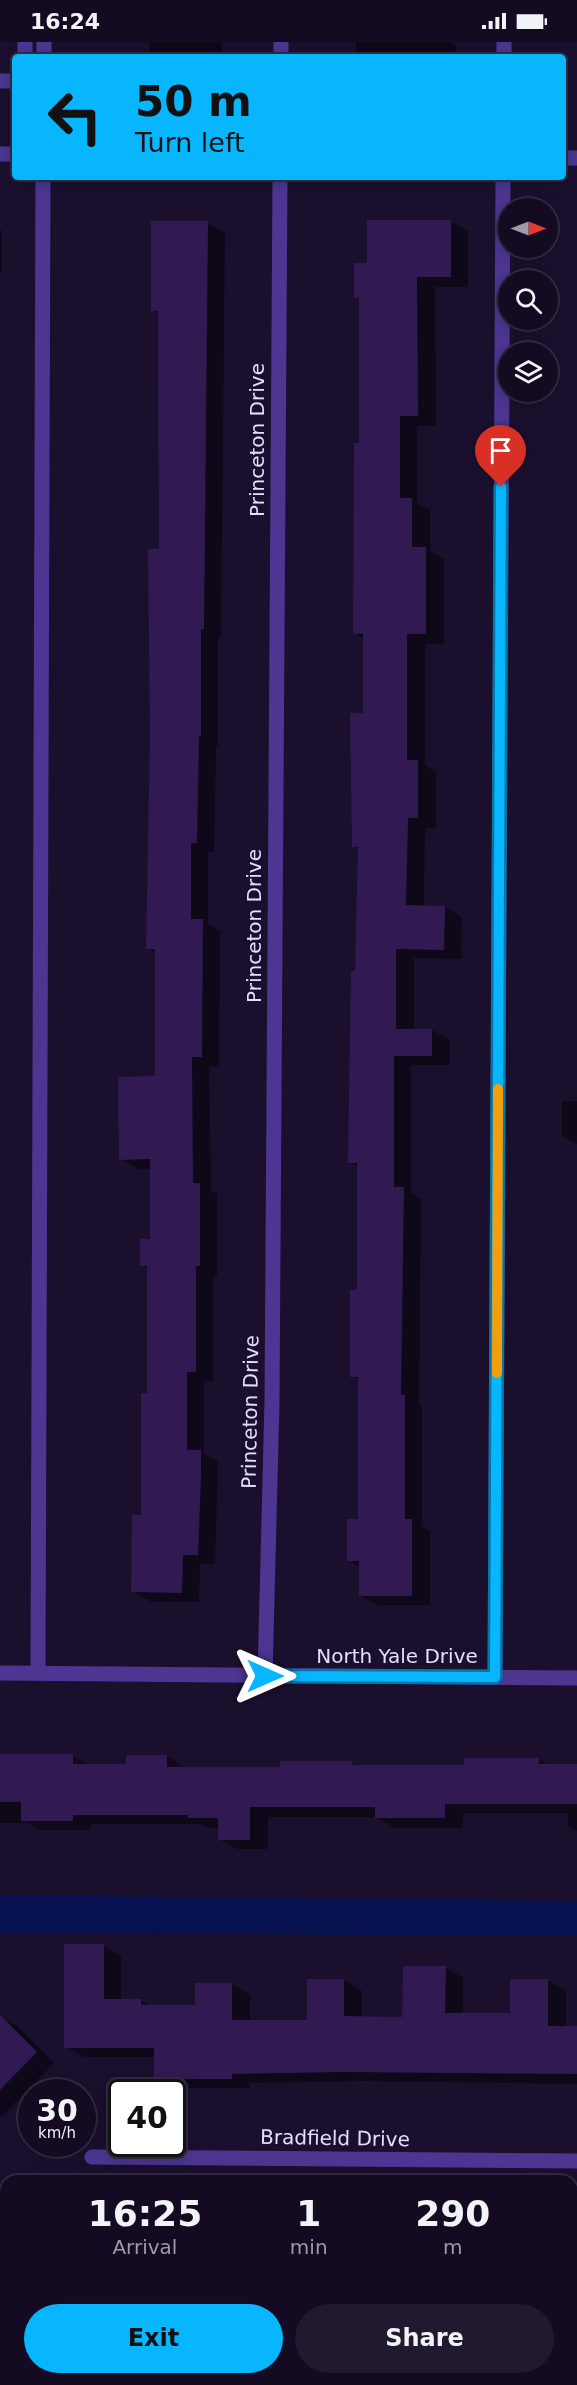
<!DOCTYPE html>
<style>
:root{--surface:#140b22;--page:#21192f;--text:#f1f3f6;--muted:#9d9ba5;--line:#332b40;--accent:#08b5ff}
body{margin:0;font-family:"DejaVu Sans",sans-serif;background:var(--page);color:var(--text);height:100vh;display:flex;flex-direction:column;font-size:22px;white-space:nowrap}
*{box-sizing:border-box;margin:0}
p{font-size:20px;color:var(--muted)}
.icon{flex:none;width:33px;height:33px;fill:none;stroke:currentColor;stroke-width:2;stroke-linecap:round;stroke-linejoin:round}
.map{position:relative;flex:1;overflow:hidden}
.details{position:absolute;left:0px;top:2133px;width:578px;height:210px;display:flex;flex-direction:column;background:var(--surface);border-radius:18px 18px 0 0;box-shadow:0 3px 15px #0003,0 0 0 2px var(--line)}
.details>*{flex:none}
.banner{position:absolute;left:12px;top:12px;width:554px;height:126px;border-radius:6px;box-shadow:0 3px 15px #0003,0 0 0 2px var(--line);background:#08b5ff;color:#111;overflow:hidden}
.needle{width:39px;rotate:90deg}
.controls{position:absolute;left:498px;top:156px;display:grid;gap:12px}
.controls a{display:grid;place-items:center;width:60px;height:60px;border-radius:50%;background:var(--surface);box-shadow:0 3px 15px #0003,0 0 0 2px var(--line);font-size:30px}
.speed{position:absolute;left:18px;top:2037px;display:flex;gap:12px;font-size:30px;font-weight:700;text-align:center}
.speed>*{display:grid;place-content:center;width:78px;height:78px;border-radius:50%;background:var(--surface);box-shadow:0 3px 15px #0003,0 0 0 2px var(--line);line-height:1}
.speed small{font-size:15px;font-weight:400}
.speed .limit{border:3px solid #111;border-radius:9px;background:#fff;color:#111}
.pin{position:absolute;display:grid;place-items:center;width:51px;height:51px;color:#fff;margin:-62px -26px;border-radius:50% 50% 50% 0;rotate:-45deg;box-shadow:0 0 6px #0007}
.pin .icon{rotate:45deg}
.me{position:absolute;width:66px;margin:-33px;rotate:90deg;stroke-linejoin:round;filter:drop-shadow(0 0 4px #0008)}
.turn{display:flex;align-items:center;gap:21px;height:126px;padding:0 24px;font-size:27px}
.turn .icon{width:78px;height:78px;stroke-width:2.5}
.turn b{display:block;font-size:42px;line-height:51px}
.eta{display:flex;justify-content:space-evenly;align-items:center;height:102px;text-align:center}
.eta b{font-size:36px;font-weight:600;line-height:42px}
.cta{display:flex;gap:12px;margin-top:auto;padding:12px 24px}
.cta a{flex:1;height:69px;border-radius:36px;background:var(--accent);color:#111;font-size:24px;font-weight:600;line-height:69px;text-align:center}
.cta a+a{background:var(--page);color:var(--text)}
.status{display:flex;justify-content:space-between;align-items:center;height:42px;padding:0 30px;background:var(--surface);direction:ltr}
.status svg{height:16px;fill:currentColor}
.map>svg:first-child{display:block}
.water{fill:#061250}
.shadow{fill:#0007}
.building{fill:#301a51}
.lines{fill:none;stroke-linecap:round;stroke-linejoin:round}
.service{stroke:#4c3691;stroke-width:15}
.minor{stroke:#4c3691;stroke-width:15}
.tertiary{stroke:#4c3691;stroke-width:15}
.route-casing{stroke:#0576a6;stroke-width:15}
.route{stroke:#08b5ff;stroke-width:10}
.slow{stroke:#f59e0b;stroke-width:10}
.labels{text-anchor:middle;stroke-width:6;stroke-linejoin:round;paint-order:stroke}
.street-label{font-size:20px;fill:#e7dcff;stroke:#1b0f2e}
</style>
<div class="status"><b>16:24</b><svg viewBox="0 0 49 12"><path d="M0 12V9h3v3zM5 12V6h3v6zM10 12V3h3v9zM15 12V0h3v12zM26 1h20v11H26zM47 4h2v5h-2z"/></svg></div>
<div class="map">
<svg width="577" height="2343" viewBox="0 0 577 2343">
<rect width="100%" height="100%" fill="#1b0f2e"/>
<!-- water -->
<path class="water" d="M 0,1853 L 577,1859 L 577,1894 L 0,1891 Z"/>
<!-- shadow -->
<path class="shadow" d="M 150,0 L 222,0 L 222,15 L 150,15 Z
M 356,0 L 450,0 L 456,3 L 456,15 L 356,15 Z
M 450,179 L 468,189 L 468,245 L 435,245 L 436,384 L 417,384 L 417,461 L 430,468 L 430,509 L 444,517 L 444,602 L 425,602 L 425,723 L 436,730 L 436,786 L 425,786 L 424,865 L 444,865 L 462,875 L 461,917 L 414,916 L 414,988 L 432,988 L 450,998 L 450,1023 L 411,1023 L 411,1151 L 421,1157 L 419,1363 L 422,1365 L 422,1484 L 430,1489 L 430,1563 L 378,1563 L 360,1553 L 360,1525 L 348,1518 L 359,1478 L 359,1339 L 352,1334 L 358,1249 L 358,1125 L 349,1120 L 359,807 L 353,804 L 364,672 L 364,597 L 354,591 L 360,402 L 360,258 L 356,255 L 368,223 Z
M 207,181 L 225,191 L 221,596 L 218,596 L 218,704 L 216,704 L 214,810 L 208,810 L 208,882 L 220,889 L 219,1025 L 209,1025 L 211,1149 L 217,1152 L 217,1234 L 213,1234 L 213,1339 L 204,1339 L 204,1412 L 218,1420 L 215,1522 L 200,1522 L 199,1560 L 151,1560 L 133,1549 L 143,1475 L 149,1353 L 149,1227 L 142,1223 L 152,1198 L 152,1127 L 139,1127 L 121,1117 L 156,1036 L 156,911 L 148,906 L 161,509 L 160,272 L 153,268 Z
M 0,188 L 2,189 L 2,231 L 0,231 Z
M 562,1059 L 577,1059 L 577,1102 L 562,1094 Z
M 0,1714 L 73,1714 L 89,1723 L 127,1723 L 167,1714 L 184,1725 L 184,1727 L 281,1727 L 352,1721 L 358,1725 L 466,1725 L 539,1717 L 549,1723 L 577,1723 L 577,1789 L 568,1784 L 568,1771 L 463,1771 L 463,1786 L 394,1786 L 376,1775 L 268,1775 L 268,1807 L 237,1807 L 219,1797 L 219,1786 L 207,1786 L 201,1782 L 90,1782 L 90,1788 L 40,1788 L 27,1781 L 0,1781 Z
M 103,1904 L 121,1914 L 121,1958 L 140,1958 L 151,1964 L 197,1964 L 197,1942 L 232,1942 L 250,1953 L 250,1980 L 308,1980 L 344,1938 L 362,1949 L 362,1976 L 404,1976 L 445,1925 L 463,1936 L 463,1972 L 511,1972 L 548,1938 L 566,1949 L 566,1986 L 577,1986 L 577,2042 L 363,2039 L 250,2041 L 250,2046 L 174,2046 L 156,2036 L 156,2015 L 84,2015 L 66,2005 Z
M 0,1975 L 17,1984 L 54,2021 L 0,2076 Z
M 6,2190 L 6,2273 L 0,2269 L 0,2201 Z
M 572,2196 L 577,2196 L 577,2264 L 572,2264 Z"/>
<!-- building -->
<path class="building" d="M 367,178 L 451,178 L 451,235 L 417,235 L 418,374 L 400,374 L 400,456 L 412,456 L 412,505 L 426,505 L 426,592 L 407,592 L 407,718 L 418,718 L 418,776 L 408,776 L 406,863 L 445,864 L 444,908 L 396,907 L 396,987 L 432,987 L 432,1014 L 394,1014 L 394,1145 L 404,1145 L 401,1353 L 405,1353 L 405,1477 L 412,1477 L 412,1554 L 359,1554 L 359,1519 L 347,1519 L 347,1477 L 358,1477 L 358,1335 L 350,1335 L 350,1248 L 357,1248 L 357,1121 L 348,1121 L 351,929 L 355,929 L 358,805 L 352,805 L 350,671 L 363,671 L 363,592 L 353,592 L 354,401 L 359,401 L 359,256 L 354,256 L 354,221 L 367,221 Z
M 151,179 L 208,179 L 204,587 L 201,587 L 201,694 L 199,694 L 197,801 L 191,801 L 191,877 L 203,877 L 202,1015 L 192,1015 L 193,1141 L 200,1141 L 200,1224 L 196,1224 L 196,1330 L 187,1330 L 187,1408 L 201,1408 L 201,1436 L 198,1513 L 183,1513 L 182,1551 L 131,1550 L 132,1473 L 141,1473 L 141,1351 L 147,1351 L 147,1224 L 140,1224 L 140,1197 L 150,1197 L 150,1117 L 119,1118 L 118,1035 L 155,1034 L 155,907 L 146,907 L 150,694 L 148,507 L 159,507 L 158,269 L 151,269 Z
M 0,1712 L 73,1712 L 73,1722 L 126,1722 L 126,1713 L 167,1713 L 167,1725 L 280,1725 L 280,1719 L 352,1719 L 352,1723 L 464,1723 L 464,1716 L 539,1716 L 539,1722 L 577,1722 L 577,1762 L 445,1762 L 445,1776 L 375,1776 L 375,1765 L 250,1765 L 250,1798 L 218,1798 L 218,1776 L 188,1776 L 188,1773 L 73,1773 L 73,1779 L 21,1779 L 21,1760 L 0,1760 Z
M 64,1902 L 104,1902 L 104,1957 L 141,1957 L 141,1963 L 195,1963 L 195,1941 L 232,1941 L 232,1978 L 307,1978 L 307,1937 L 344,1937 L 344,1974 L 402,1975 L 403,1924 L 446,1924 L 445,1971 L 510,1971 L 510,1937 L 548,1937 L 548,1984 L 577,1984 L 577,2032 L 344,2030 L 232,2032 L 232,2037 L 154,2037 L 154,2006 L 64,2006 Z
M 0,1973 L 37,2010 L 0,2048 Z"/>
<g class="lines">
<!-- service -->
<path class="service" d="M 25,0 L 25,15
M 44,15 L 44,0
M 504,15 L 504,0
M 0,39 L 15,39
M 38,1631 L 43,135
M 495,1635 L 503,135
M 0,2339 L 262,2343"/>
<!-- minor -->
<path class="minor" d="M 281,15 L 281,0
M 265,1634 L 272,1360 L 280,135
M 92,2115 L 577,2119"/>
<!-- tertiary -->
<path class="tertiary" d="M 0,112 L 15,112
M 562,116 L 577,116
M 0,1631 L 577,1636"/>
</g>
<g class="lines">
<!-- route casing -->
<g class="route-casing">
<path id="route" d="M 265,1634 L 495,1635 L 501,445"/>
</g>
<!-- route -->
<use href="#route" class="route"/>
<!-- slow -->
<path class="slow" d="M 497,1331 L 498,1047"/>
</g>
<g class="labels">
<!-- street labels -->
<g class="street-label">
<text transform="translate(257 398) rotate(-90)" y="7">Princeton Drive</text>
<text transform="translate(254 884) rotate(-90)" y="7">Princeton Drive</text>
<text transform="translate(250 1370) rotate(-89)" y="7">Princeton Drive</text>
<text x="397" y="1621">North Yale Drive</text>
<text transform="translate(335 2096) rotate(1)" y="7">Bradfield Drive</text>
</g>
</g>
</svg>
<div class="controls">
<a><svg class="needle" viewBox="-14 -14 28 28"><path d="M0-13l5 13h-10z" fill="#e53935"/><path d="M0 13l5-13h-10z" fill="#9d9ba5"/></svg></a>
<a><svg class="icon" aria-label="search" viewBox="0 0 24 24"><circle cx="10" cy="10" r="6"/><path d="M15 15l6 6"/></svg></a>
<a><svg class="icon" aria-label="layers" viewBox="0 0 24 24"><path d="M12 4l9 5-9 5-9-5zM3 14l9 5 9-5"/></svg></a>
</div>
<div class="speed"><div>30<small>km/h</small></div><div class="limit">40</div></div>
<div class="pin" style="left:501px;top:445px;background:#d93025"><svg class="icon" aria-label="arrive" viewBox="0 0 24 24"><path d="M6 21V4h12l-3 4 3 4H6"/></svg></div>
<svg class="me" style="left:265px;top:1634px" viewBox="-20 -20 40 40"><path d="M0-17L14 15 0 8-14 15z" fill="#08b5ff" stroke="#fff" stroke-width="4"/></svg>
<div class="banner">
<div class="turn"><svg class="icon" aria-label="left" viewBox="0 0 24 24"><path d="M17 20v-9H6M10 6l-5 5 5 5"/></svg><div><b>50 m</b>Turn left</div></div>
</div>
<section class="details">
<div class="eta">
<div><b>16:25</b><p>Arrival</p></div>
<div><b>1</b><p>min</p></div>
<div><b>290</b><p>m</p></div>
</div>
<div class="cta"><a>Exit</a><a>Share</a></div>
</section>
</div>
